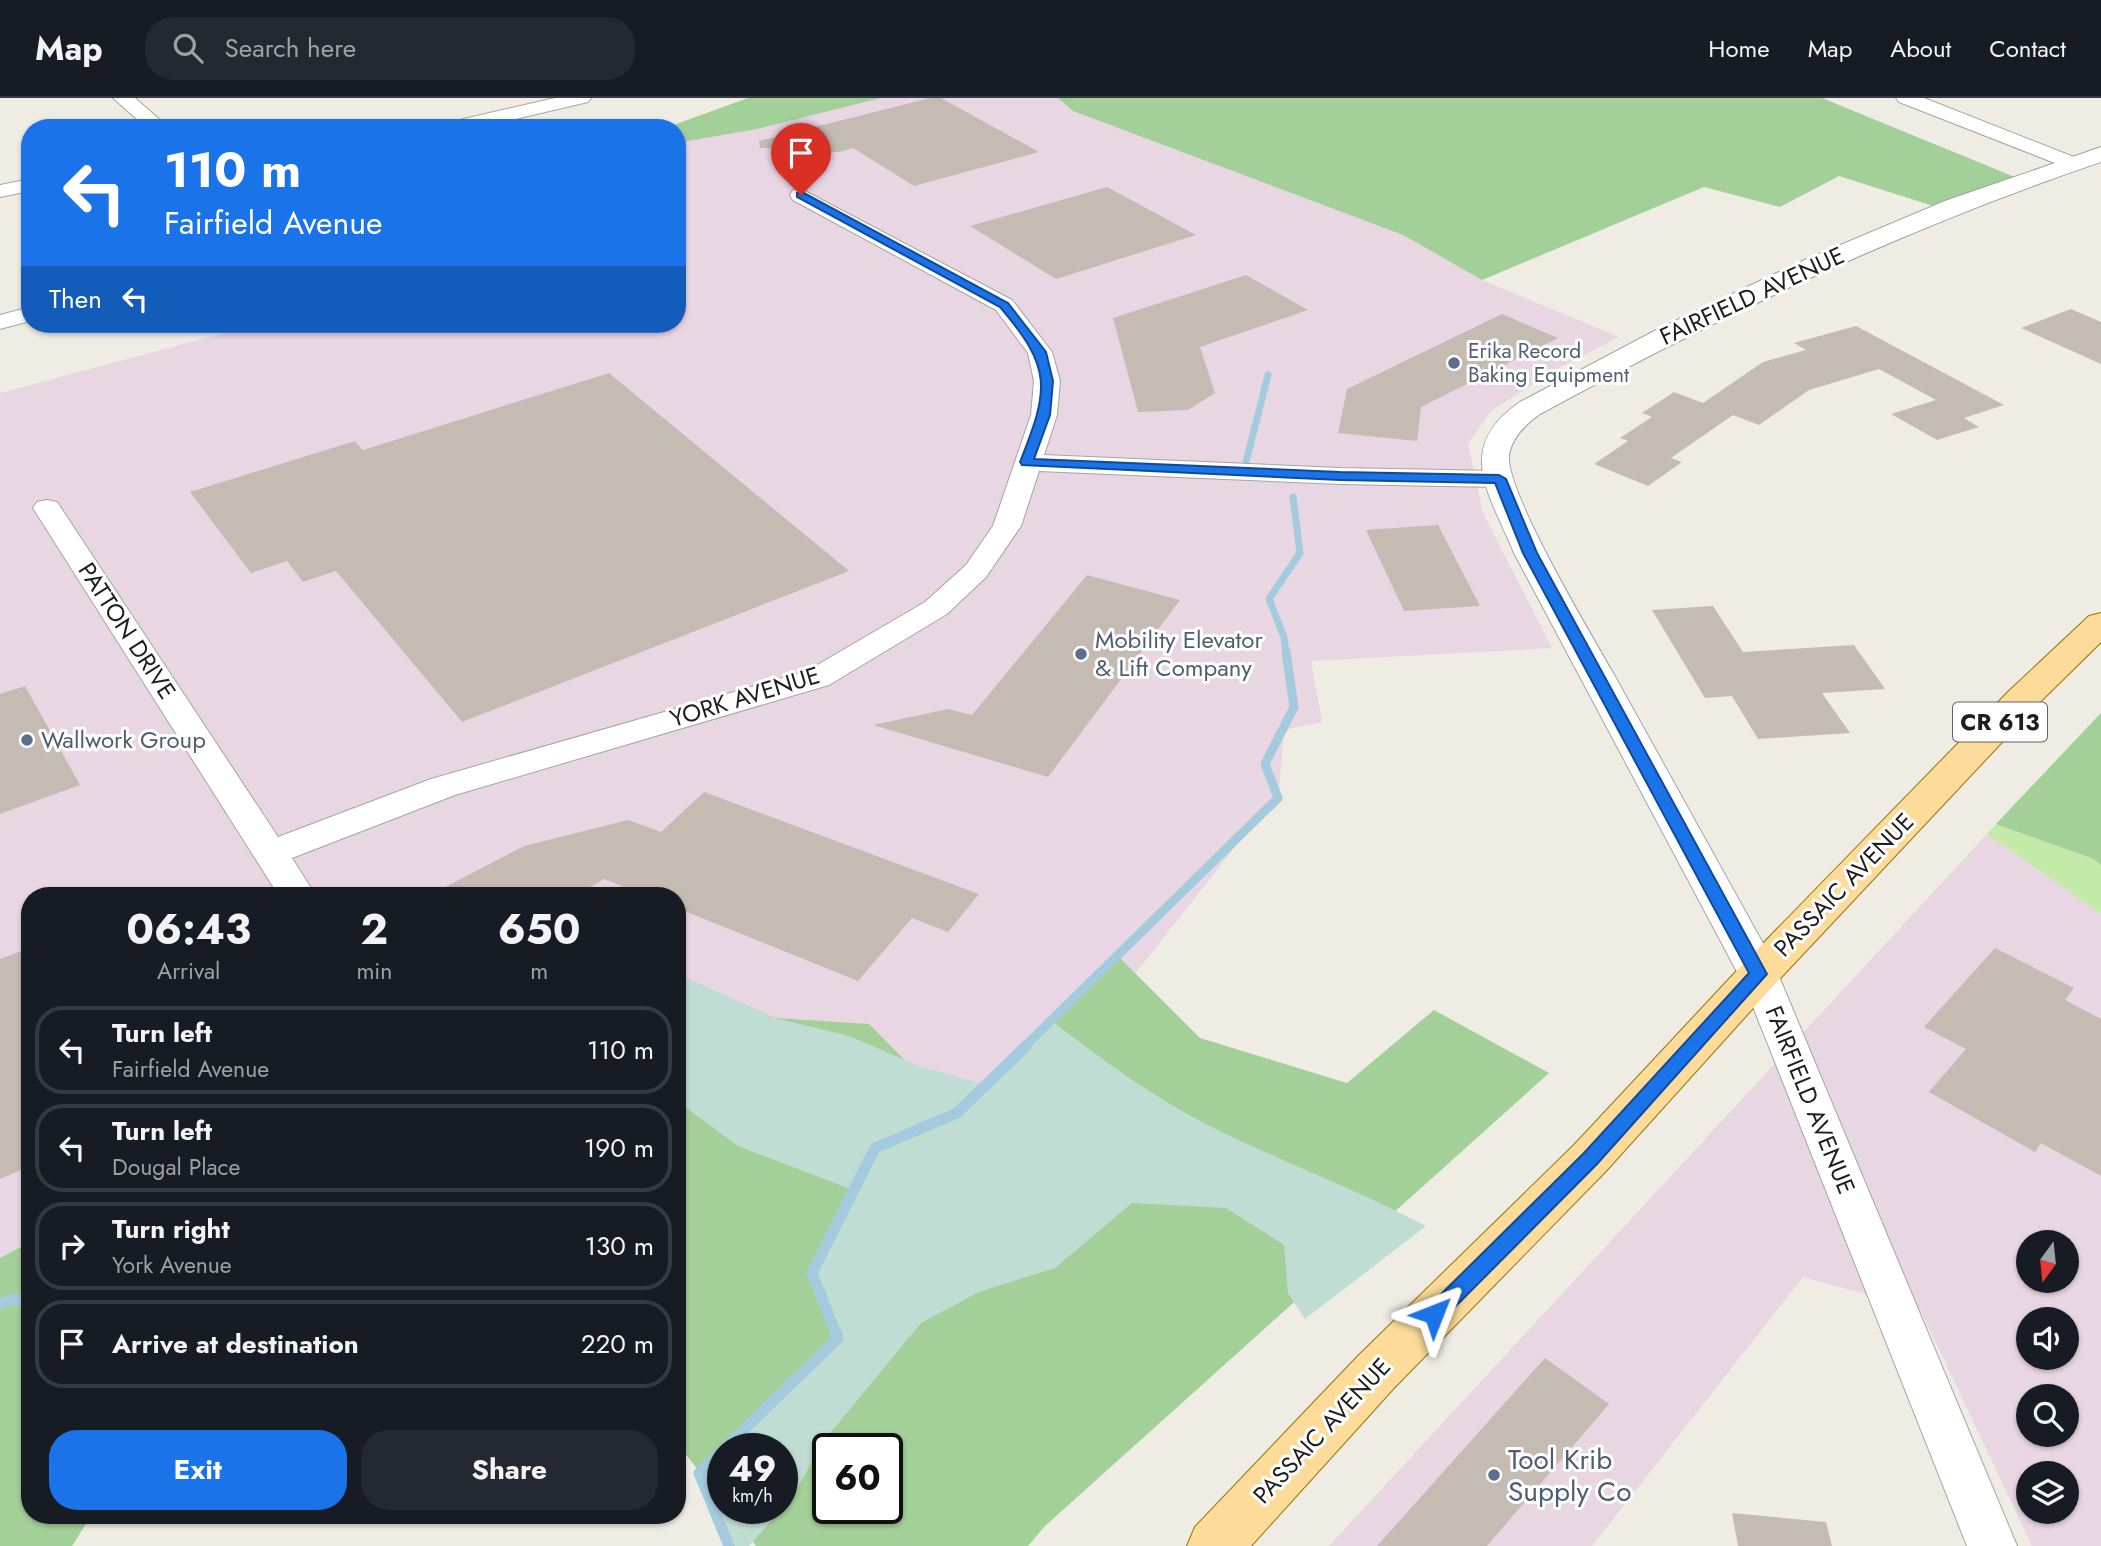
<!DOCTYPE html>
<style>
:root{--surface:#171b24;--page:#242831;--text:#f1f3f6;--muted:#9ea1a6;--line:#363941;--accent:#1a73e8}
body{margin:0;font-family:Jost,sans-serif;background:var(--page);color:var(--text);height:100vh;display:flex;flex-direction:column;font-size:26px;white-space:nowrap}
*{box-sizing:border-box;margin:0}
p{font-size:23px;color:var(--muted)}
.icon{flex:none;width:38px;height:38px;fill:none;stroke:currentColor;stroke-width:2;stroke-linecap:round;stroke-linejoin:round}
.map{position:relative;flex:1;overflow:hidden}
.sheet{position:absolute;left:21px;top:789px;width:665px;height:637px;display:flex;flex-direction:column;background:var(--surface);border-radius:28px;box-shadow:0 2px 5px #0004}
.sheet>*{flex:none}
.guide{position:absolute;left:21px;top:21px;width:665px;height:214px;border-radius:28px;box-shadow:0 2px 5px #0004;background:#1a73e8;color:#fff;overflow:hidden}
.needle{width:46px;rotate:195deg}
.fabs{position:absolute;left:2016px;top:1132px;display:grid;gap:14px}
.fabs a{display:grid;place-items:center;width:63px;height:63px;border-radius:50%;background:var(--surface);box-shadow:0 2px 5px #0004;font-size:35px}
.speed{position:absolute;left:707px;top:1335px;display:flex;gap:14px;font-size:35px;font-weight:700;text-align:center}
.speed>*{display:grid;place-content:center;width:91px;height:91px;border-radius:50%;background:var(--surface);box-shadow:0 2px 5px #0004;line-height:1}
.speed small{font-size:18px;font-weight:400}
.speed .limit{border:4px solid #111;border-radius:10px;background:#fff;color:#111}
.pin{position:absolute;display:grid;place-items:center;width:60px;height:60px;color:#fff;margin:-72px -30px;border-radius:50% 50% 50% 0;rotate:-45deg;box-shadow:0 0 7px #0007}
.pin .icon{rotate:45deg}
.me{position:absolute;width:77px;margin:-38px;rotate:45deg;stroke-linejoin:round;filter:drop-shadow(0 0 5px #0008)}
.turn{display:flex;align-items:center;gap:24px;height:147px;padding:0 28px;font-size:32px}
.turn .icon{width:91px;height:91px;stroke-width:2.5}
.turn b{display:block;font-size:49px;line-height:60px}
.then{display:flex;align-items:center;height:66px;padding:0 28px;background:#0003;gap:14px;font-size:26px}
.eta{display:flex;justify-content:space-evenly;align-items:center;height:119px;text-align:center}
.eta b{font-size:42px;font-weight:700;line-height:49px}
.primary-button{display:flex;gap:14px;margin-top:auto;padding:14px 28px}
.primary-button a{flex:1;height:80px;border-radius:28px;background:var(--accent);color:#fff;font-size:28px;font-weight:700;line-height:80px;text-align:center}
.primary-button a+a{background:var(--page);color:var(--text)}
ul{padding:0;list-style:none}
li{display:flex;align-items:center;gap:21px;height:88px;margin:0 14px 10px;padding:0 14px;border:4px solid var(--line);border-radius:28px}
li div{flex:1}
li b{display:block;font-size:26px}
li em{font-style:normal}
header{display:flex;align-items:center;gap:42px;box-sizing:border-box;height:98px;padding:0 35px;background:var(--surface);border-bottom:2px solid var(--line)}
header strong{font-size:33px}
nav{display:flex;gap:38px;margin-inline-start:auto;font-size:24px}
.search{width:490px;height:63px;background:var(--page);display:flex;align-items:center;gap:18px;box-sizing:border-box;padding:0 24px;border-radius:28px;color:var(--muted);font-size:26px}
.map>svg:first-child{display:block}
.industrial{fill:#e8d6e3;fill-rule:evenodd}
.grass{fill:#c3eaa9}
.forest{fill:#a3cf98;fill-rule:evenodd}
.wetland{fill:#c0ddd3}
.lines{fill:none;stroke-linecap:round;stroke-linejoin:round}
.stream-far2{stroke:#a3cbdd;stroke-width:7}
.stream-far1{stroke:#a3cbdd;stroke-width:9}
.stream{stroke:#a3cbdd;stroke-width:11}
.building{fill:#c4bcb3}
.minor-casing{stroke:#a5a5a5;stroke-width:2}
.tertiary-casing{stroke:#a5a5a5;stroke-width:2}
.primary-casing{stroke:#987400;stroke-width:2}
.minor{fill:#fff;fill-rule:evenodd}
.tertiary{fill:#fff;fill-rule:evenodd}
.primary{fill:#fddc9b;fill-rule:evenodd}
.route{fill:#1a73e8;stroke:#114b97;stroke-width:2}
.service-dot{fill:#5c6f8a;stroke:#fff;stroke-width:2.5}
.labels{text-anchor:middle;stroke-width:6;stroke-linejoin:round;paint-order:stroke}
.far-service-label{font-size:21px;fill:#4e5e75;stroke:#fff;text-anchor:start}
.shield{fill:#fff;stroke:#626262;stroke-width:2}
.shield-label{font-size:23px;font-weight:bold;fill:#1e1e1e}
.street-label{font-size:24px;fill:#1e1e1e;stroke:#fff}
.service-label{font-size:24px;fill:#4e5e75;stroke:#fff;text-anchor:start}
.near-service-label{font-size:28px;fill:#4e5e75;stroke:#fff;text-anchor:start}
</style>
<header>
<strong>Map</strong>
<div class="search"><svg class="icon" aria-label="search" viewBox="0 0 24 24"><circle cx="10" cy="10" r="6"/><path d="M15 15l6 6"/></svg>Search here</div>
<nav><a>Home</a><a>Map</a><a>About</a><a>Contact</a></nav>
</header>
<div class="map">
<svg width="2101" height="1448" viewBox="0 0 2101 1448">
<rect width="100%" height="100%" fill="#efece4"/>
<!-- industrial -->
<path class="industrial" d="M 881,0 L 1058,0 L 1073,13 L 1403,137 L 1482,182 L 1619,239 L 1559,270 L 1491,313 L 1468,346 L 1483,415 L 1552,550 L 1311,563 L 1322,624 L 1284,632 L 1279,693 L 1035,1003 L 756,931 L 677,886 L 677,798 L 30,798 L 30,1144 L 0,1160 L 0,295 L 258,226 L 677,226 L 677,45 L 757,31 Z
M 1987,736 L 2101,816 L 2101,1448 L 2032,1448 L 1920,1211 L 1803,1179 L 1592,1448 L 1329,1448 ZM 2028,1144 L 2067,1144 L 2067,1183 L 2028,1183 ZM 2028,1222 L 2067,1222 L 2067,1260 L 2028,1260 ZM 2028,1298 L 2067,1298 L 2067,1337 L 2028,1337 ZM 2028,1376 L 2067,1376 L 2067,1414 L 2028,1414 Z"/>
<!-- grass -->
<path class="grass" d="M 2101,615 L 2101,816 L 1987,736 Z"/>
<!-- forest -->
<path class="forest" d="M 748,0 L 881,0 L 757,31 L 677,45 L 677,30 L 665,30 Z
M 1058,0 L 1822,0 L 2027,84 L 1946,112 L 1839,78 L 1780,109 L 1704,89 L 1482,182 L 1403,137 L 1073,13 Z
M 2101,615 L 2101,767 L 2094,761 L 1996,726 Z
M 1118,858 L 1200,940 L 1347,985 L 1434,912 L 1549,975 L 1045,1428 L 1028,1448 L 756,1448 L 727,1411 L 782,1410 L 782,1351 L 723,1351 L 723,1404 L 677,1345 L 677,876 L 775,920 L 869,926 L 957,1015 ZM 828,1351 L 887,1351 L 887,1410 L 828,1410 Z
M 30,1144 L 30,1418 L 91,1418 L 72,1448 L 0,1448 L 0,1160 Z"/>
<!-- wetland -->
<path class="wetland" d="M 677,876 L 775,920 L 849,938 L 919,968 L 986,987 L 1053,924 C 1102,961 1152,999 1208,1027 C 1279,1063 1355,1090 1426,1128 L 1305,1221 L 1288,1195 L 1284,1147 L 1226,1110 L 1132,1105 L 1055,1170 L 979,1194 L 921,1225 L 822,1345 L 797,1391 L 782,1409 L 782,1351 L 724,1351 L 838,1240 L 812,1175 L 853,1092 L 738,1048 L 688,1011 L 677,1008 Z
M 723,1352 L 723,1410 L 781,1411 L 749,1448 L 729,1448 L 699,1375 Z"/>
<g class="lines">
<!-- stream-far2 -->
<path class="stream-far2" d="M 1246,364 L 1268,277
M 1286,556 L 1284,539 L 1269,501 L 1300,455 L 1293,399"/>
<!-- stream-far1 -->
<path class="stream-far1" d="M 1024,949 L 1278,700 L 1265,666 L 1294,609 L 1286,554"/>
<!-- stream -->
<path class="stream" d="M 0,1206 L 12,1201 L 30,1204
M 724,1351 L 838,1240 L 812,1175 L 875,1050 L 957,1015 L 1026,948
M 723,1352 L 699,1375 L 729,1448"/>
</g>
<!-- building -->
<path class="building" d="M 930,0 L 941,0 L 1039,54 L 914,88 L 853,50 L 839,54 L 760,50 L 759,43 Z
M 1107,89 L 1196,137 L 1056,181 L 970,128 Z
M 1246,177 L 1308,212 L 1200,249 L 1215,295 L 1188,312 L 1138,314 L 1113,220 Z
M 2071,211 L 2101,224 L 2101,266 L 2021,230 Z
M 1502,216 L 1558,240 L 1421,309 L 1417,343 L 1338,335 L 1347,291 Z
M 1856,228 L 2004,307 L 1964,320 L 1979,329 L 1937,342 L 1891,316 L 1936,302 L 1879,271 L 1809,292 L 1759,327 L 1733,317 L 1671,360 L 1682,364 L 1648,388 L 1594,366 L 1628,343 L 1620,340 L 1652,319 L 1642,315 L 1674,294 L 1703,305 L 1763,264 L 1806,252 L 1794,245 Z
M 609,275 L 849,473 L 462,624 L 336,473 L 303,484 L 287,463 L 251,475 L 190,394 L 355,343 L 363,352 Z
M 1438,427 L 1480,508 L 1404,513 L 1366,432 Z
M 1087,477 L 1180,502 L 1048,679 L 873,627 L 948,611 L 972,617 Z
M 1713,508 L 1743,554 L 1854,547 L 1885,591 L 1822,595 L 1850,635 L 1758,641 L 1732,598 L 1705,600 L 1652,512 Z
M 25,588 L 80,687 L 0,716 L 0,596 Z
M 704,694 L 979,796 L 948,834 L 912,820 L 858,883 L 677,810 L 677,798 L 646,798 L 604,781 L 575,798 L 428,798 L 524,748 L 628,722 L 661,734 Z
M 30,850 L 30,1068 L 0,1081 L 0,861 Z
M 1995,850 L 2074,890 L 2065,902 L 2101,921 L 2101,1078 L 2041,1045 L 2035,1054 L 1929,994 L 1966,951 L 1924,929 Z
M 1545,1260 L 1609,1306 L 1487,1448 L 1377,1448 Z
M 1732,1415 L 1826,1424 L 1832,1448 L 1738,1448 Z"/>
<g class="lines">
<!-- minor casing -->
<g class="minor-casing">
<path id="minor" d="M 113,0 L 135,0 L 169,30 L 147,30 Z
M 555,0 L 591,0 L 588,4 L 477,30 L 439,30 L 442,26 Z
M 1896,0 L 1924,0 L 2079,61 L 2082,65 L 2079,69 L 2065,69 L 1899,4 Z
M 30,81 L 30,93 L 0,99 L 0,87 Z
M 801,91 L 1012,202 L 1052,254 L 1060,283 L 1057,317 L 1044,357 L 1340,370 L 1499,373 L 1509,375 L 1513,381 L 1509,387 L 1499,389 L 1340,386 L 1039,373 L 1021,428 L 986,479 L 947,516 L 829,587 L 455,697 L 292,760 L 316,798 L 279,798 L 33,410 L 37,404 L 47,402 L 57,404 L 278,739 L 431,681 L 807,573 L 925,504 L 966,467 L 993,428 L 1031,317 L 1034,283 L 1028,255 L 996,212 L 793,102 L 790,97 L 793,92 Z
M 30,209 L 30,223 L 0,231 L 0,217 Z
M 1759,862 L 1773,866 L 1778,876 L 2017,1448 L 1967,1448 L 1740,876 L 1745,866 Z"/>
</g>
<!-- tertiary casing -->
<g class="tertiary-casing">
<path id="tertiary" d="M 2101,49 L 2101,64 C 1906,130 1721,217 1540,316 C 1526,326 1512,339 1509,357 C 1505,393 1591,536 1612,573 C 1668,674 1724,775 1780,876 L 1774,887 L 1759,891 L 1744,887 L 1514,455 C 1490,396 1453,350 1520,304 L 1658,231 L 1800,164 L 1945,103 Z"/>
</g>
<!-- primary casing -->
<g class="primary-casing">
<path id="primary" d="M 2101,515 L 2101,544 L 2035,609 L 1774,887 L 1606,1073 L 1394,1290 L 1251,1448 L 1187,1448 L 1195,1429 L 1358,1258 L 1574,1047 L 1744,865 L 2009,593 L 2089,518 Z"/>
</g>
<!-- minor -->
<use href="#minor" class="minor"/>
<!-- tertiary -->
<use href="#tertiary" class="tertiary"/>
<!-- primary -->
<use href="#primary" class="primary"/>
</g>
<!-- route -->
<path class="route" d="M 797,95 L 804,95 L 1008,205 L 1046,254 L 1053,283 L 1050,317 L 1034,361 L 1340,374 L 1499,377 L 1506,381 L 1537,455 L 1767,876 L 1597,1066 L 1442,1222 L 1434,1225 L 1427,1222 L 1424,1216 L 1427,1210 L 1584,1055 L 1749,875 L 1523,455 L 1495,385 L 1340,382 L 1022,367 L 1020,364 C 1049,291 1053,271 1000,209 L 797,99 Z"/>
<!-- markers -->
<g class="service-dot">
<circle cx="1454" cy="265" r="7"/>
<circle cx="1081" cy="556" r="7"/>
<circle cx="27" cy="642" r="7"/>
<circle cx="1494" cy="1377" r="7"/>
</g>
<g class="labels">
<!-- far-service labels -->
<g class="far-service-label">
<text x="1468" y="260">Erika Record<tspan x="1468" dy="24">Baking Equipment</tspan></text>
</g>
<!-- shield labels -->
<rect class="shield" x="1953" y="604.5" width="94" height="39" rx="5"/>
<g class="shield-label">
<text x="2000" y="632">CR 613</text>
</g>
<!-- street labels -->
<g class="street-label">
<text transform="translate(1752 198) rotate(-25)" y="8">FAIRFIELD AVENUE</text>
<text transform="translate(127 533) rotate(57)" y="8">PATTON DRIVE</text>
<text transform="translate(745 599) rotate(-17)" y="8">YORK AVENUE</text>
<text transform="translate(1844 787) rotate(-46)" y="8">PASSAIC AVENUE</text>
<text transform="translate(1810 1002) rotate(68)" y="8">FAIRFIELD AVENUE</text>
<text transform="translate(1322 1333) rotate(-47)" y="8">PASSAIC AVENUE</text>
</g>
<!-- service labels -->
<g class="service-label">
<text x="1095" y="550">Mobility Elevator<tspan x="1095" dy="28">&amp; Lift Company</tspan></text>
<text x="41" y="650">Wallwork Group</text>
</g>
<!-- near-service labels -->
<g class="near-service-label">
<text x="1508" y="1371">Tool Krib<tspan x="1508" dy="32">Supply Co</tspan></text>
</g>
</g>
</svg>
<div class="fabs">
<a><svg class="needle" viewBox="-14 -14 28 28"><path d="M0-13l5 13h-10z" fill="#e53935"/><path d="M0 13l5-13h-10z" fill="#9ea1a6"/></svg></a>
<a><svg class="icon" aria-label="sound" viewBox="0 0 24 24"><path d="M4 9h4l5-4v14l-5-4H4zM17 9q2 3 0 6"/></svg></a>
<a><svg class="icon" aria-label="search" viewBox="0 0 24 24"><circle cx="10" cy="10" r="6"/><path d="M15 15l6 6"/></svg></a>
<a><svg class="icon" aria-label="layers" viewBox="0 0 24 24"><path d="M12 4l9 5-9 5-9-5zM3 14l9 5 9-5"/></svg></a>
</div>
<div class="speed"><div>49<small>km/h</small></div><div class="limit">60</div></div>
<div class="pin" style="left:801px;top:97px;background:#d93025"><svg class="icon" aria-label="arrive" viewBox="0 0 24 24"><path d="M6 21V4h12l-3 4 3 4H6"/></svg></div>
<svg class="me" style="left:1434px;top:1216px" viewBox="-20 -20 40 40"><path d="M0-17L14 15 0 8-14 15z" fill="#1a73e8" stroke="#fff" stroke-width="4"/></svg>
<div class="guide">
<div class="turn"><svg class="icon" aria-label="left" viewBox="0 0 24 24"><path d="M17 20v-9H6M10 6l-5 5 5 5"/></svg><div><b>110 m</b>Fairfield Avenue</div></div>
<div class="then">Then<svg class="icon" aria-label="left" viewBox="0 0 24 24"><path d="M17 20v-9H6M10 6l-5 5 5 5"/></svg></div>
</div>
<section class="sheet">
<div class="eta">
<div><b>06:43</b><p>Arrival</p></div>
<div><b>2</b><p>min</p></div>
<div><b>650</b><p>m</p></div>
</div>
<ul>
<li><svg class="icon" aria-label="left" viewBox="0 0 24 24"><path d="M17 20v-9H6M10 6l-5 5 5 5"/></svg><div><b>Turn left</b><p>Fairfield Avenue</p></div><em>110 m</em></li>
<li><svg class="icon" aria-label="left" viewBox="0 0 24 24"><path d="M17 20v-9H6M10 6l-5 5 5 5"/></svg><div><b>Turn left</b><p>Dougal Place</p></div><em>190 m</em></li>
<li><svg class="icon" aria-label="right" viewBox="0 0 24 24"><path d="M7 20v-9h11M14 6l5 5-5 5"/></svg><div><b>Turn right</b><p>York Avenue</p></div><em>130 m</em></li>
<li><svg class="icon" aria-label="arrive" viewBox="0 0 24 24"><path d="M6 21V4h12l-3 4 3 4H6"/></svg><div><b>Arrive at destination</b></div><em>220 m</em></li>
</ul>
<div class="primary-button"><a>Exit</a><a>Share</a></div>
</section>
</div>
